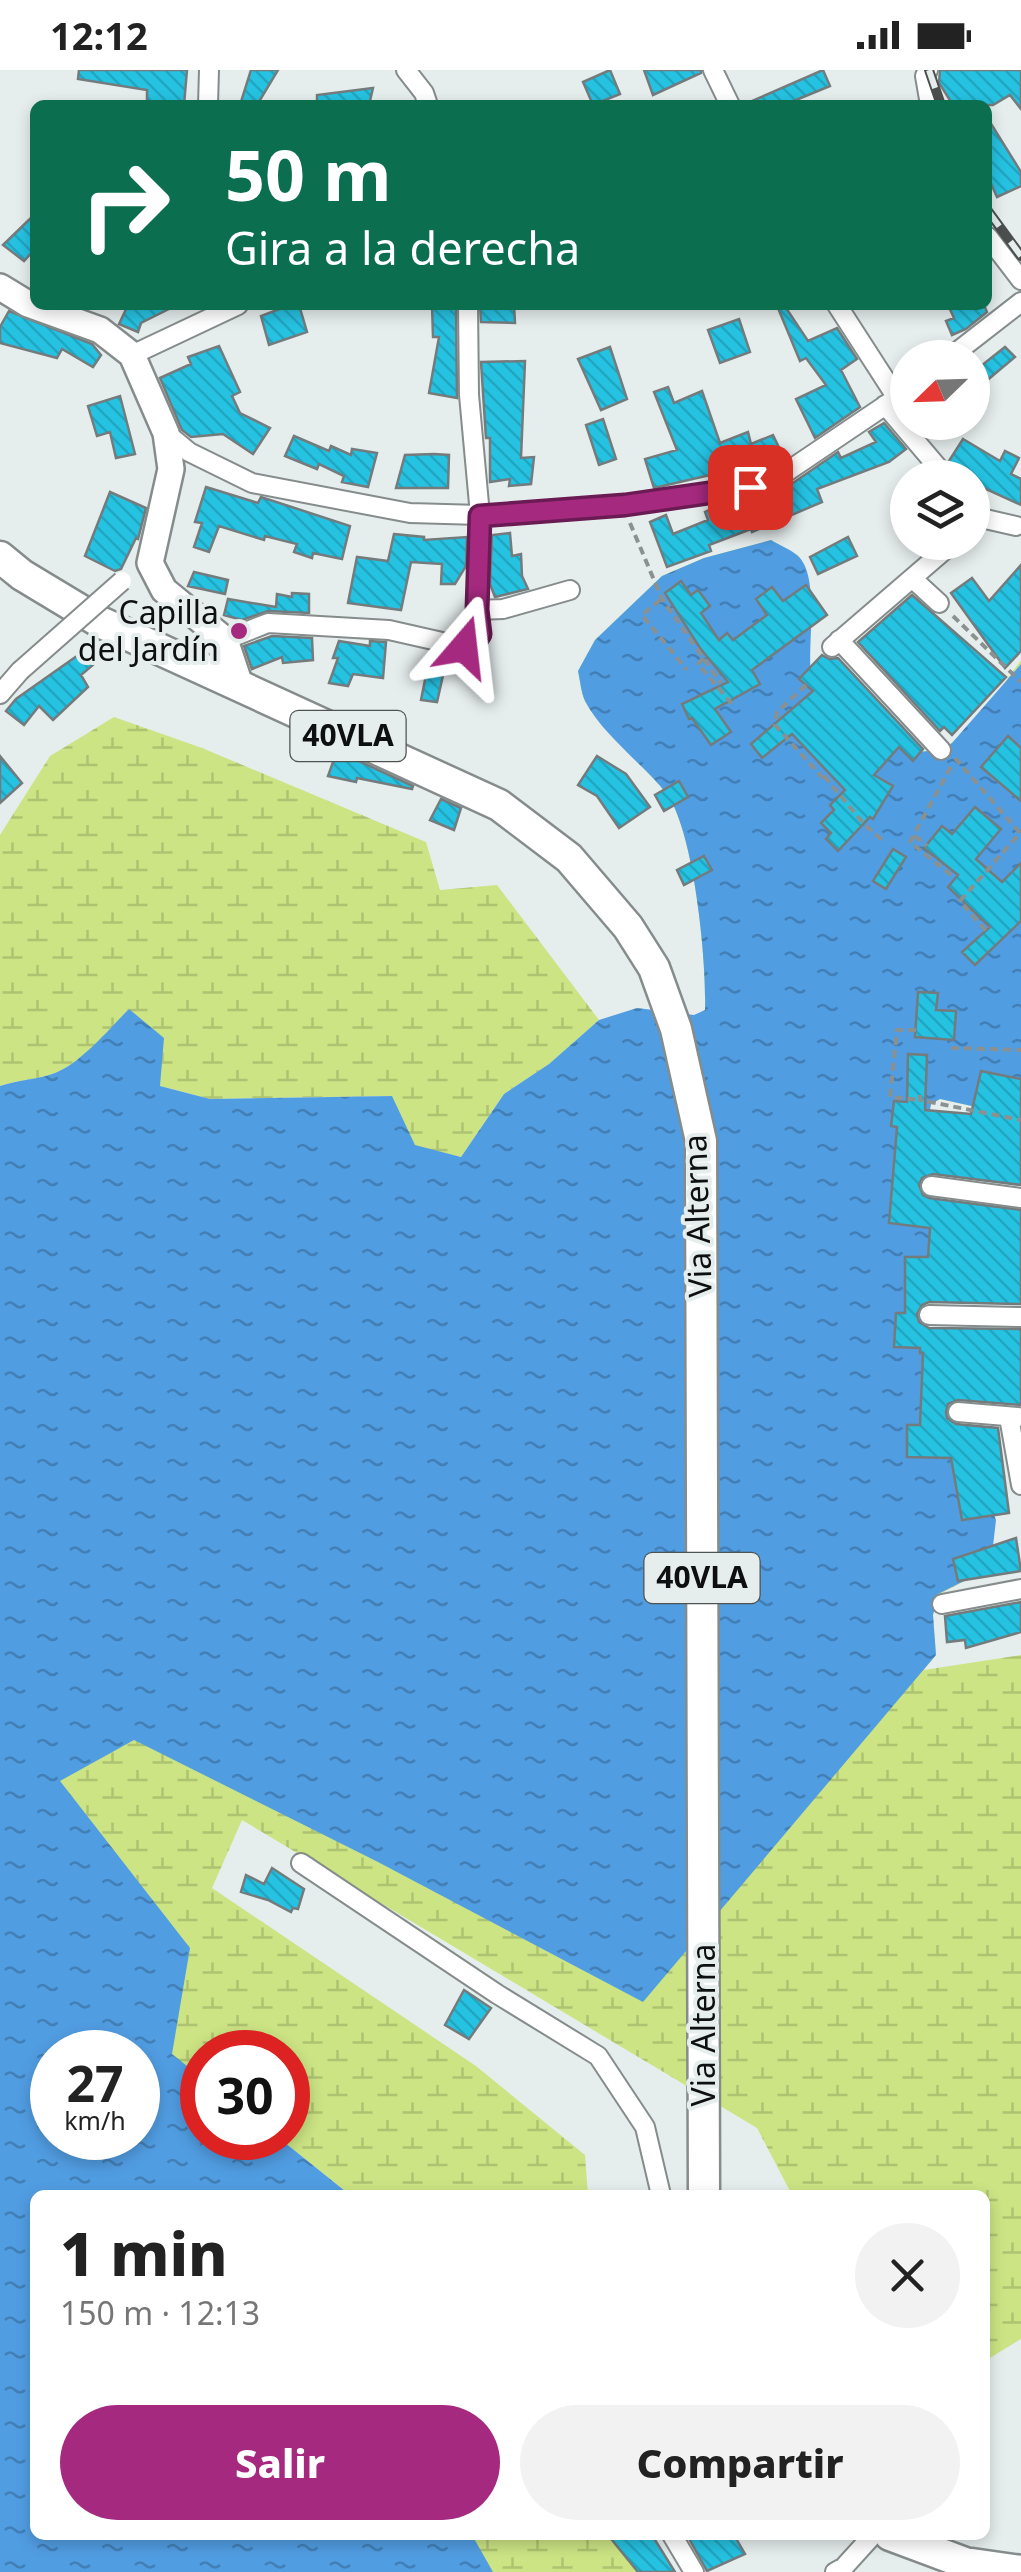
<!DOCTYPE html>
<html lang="es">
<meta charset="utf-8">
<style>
:root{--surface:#fff;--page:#f2f2f2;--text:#222;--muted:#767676;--accent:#a52a7f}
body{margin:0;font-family:"Noto Sans",sans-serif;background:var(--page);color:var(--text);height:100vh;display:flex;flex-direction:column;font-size:38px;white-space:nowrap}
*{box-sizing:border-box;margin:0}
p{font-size:32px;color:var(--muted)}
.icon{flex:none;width:55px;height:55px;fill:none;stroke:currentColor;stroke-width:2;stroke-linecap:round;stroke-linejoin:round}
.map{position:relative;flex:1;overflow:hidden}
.drawer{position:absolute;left:30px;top:2120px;width:960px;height:350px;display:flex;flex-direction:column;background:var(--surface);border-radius:15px;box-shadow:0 5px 15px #0003}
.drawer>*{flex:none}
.hud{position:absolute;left:30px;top:30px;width:962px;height:210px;border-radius:15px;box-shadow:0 5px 15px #0003;background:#0b6e4f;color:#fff;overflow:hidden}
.needle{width:65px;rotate:247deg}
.fabs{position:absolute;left:890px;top:270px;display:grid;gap:20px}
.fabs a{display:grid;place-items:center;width:100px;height:100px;border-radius:50%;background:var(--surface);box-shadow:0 5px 15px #0003;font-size:50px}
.speed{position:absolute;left:30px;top:1960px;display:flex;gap:20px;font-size:50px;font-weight:700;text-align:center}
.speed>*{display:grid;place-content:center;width:130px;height:130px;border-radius:50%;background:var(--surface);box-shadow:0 5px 15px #0003;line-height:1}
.speed small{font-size:25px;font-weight:400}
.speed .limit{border:15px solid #d22;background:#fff;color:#111}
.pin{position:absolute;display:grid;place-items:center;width:85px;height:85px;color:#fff;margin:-42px;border-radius:20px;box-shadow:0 5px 15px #0006}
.me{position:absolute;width:110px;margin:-55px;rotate:17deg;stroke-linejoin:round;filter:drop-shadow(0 0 8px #0008)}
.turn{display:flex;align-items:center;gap:35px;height:210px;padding:0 30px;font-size:45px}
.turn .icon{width:130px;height:130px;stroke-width:2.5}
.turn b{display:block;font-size:70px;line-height:85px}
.round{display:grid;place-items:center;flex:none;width:105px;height:105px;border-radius:52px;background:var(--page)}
.summary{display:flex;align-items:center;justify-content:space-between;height:170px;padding:0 30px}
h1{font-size:60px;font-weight:800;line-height:75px}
.primary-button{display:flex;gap:20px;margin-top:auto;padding:20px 30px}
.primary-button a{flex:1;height:115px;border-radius:60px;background:var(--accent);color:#fff;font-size:40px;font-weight:800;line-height:115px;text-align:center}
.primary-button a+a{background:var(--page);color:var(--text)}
.status{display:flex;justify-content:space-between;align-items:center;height:70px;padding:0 50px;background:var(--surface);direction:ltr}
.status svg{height:28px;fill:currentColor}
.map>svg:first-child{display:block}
.wetland{fill:url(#wetland-marsh);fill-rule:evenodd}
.water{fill:url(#water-ripples);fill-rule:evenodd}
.building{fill:url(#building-back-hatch);stroke:#747b7d;stroke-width:2.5}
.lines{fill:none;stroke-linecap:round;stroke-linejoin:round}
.minor-casing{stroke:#858c8b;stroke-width:22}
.secondary-casing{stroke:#858c8b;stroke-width:30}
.primary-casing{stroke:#858c8b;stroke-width:35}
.path{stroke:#8b9190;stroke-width:4;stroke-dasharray:8 5;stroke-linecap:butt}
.minor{stroke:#fff;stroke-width:18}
.secondary{stroke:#fff;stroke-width:25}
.primary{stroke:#fff;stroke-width:30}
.rail-casing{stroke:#4b504f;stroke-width:10}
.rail{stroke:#e6eeed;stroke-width:6;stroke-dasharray:19;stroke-linecap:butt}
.minor-bridge-casing{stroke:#858c8b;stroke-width:22;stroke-linecap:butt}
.minor-bridge{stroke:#fff;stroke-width:18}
.route-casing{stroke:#6b1b53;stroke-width:25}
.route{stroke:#a52a7f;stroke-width:18}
.poi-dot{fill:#a52a7f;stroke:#e6eeed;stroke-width:4}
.labels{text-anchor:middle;stroke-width:8;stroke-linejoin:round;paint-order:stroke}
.shield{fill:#e6eeed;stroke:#4e5352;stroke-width:2.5}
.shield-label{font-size:30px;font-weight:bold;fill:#0d100f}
.poi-label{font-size:32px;fill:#0d100f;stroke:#e6eeed;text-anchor:end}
.street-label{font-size:32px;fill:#0d100f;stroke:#e6eeed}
</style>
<div class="status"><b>12:12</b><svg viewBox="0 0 49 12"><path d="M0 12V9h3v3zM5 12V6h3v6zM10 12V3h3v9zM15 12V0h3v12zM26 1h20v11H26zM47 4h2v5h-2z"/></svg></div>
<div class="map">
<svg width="1021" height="2502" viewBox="0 0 1021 2502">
<defs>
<pattern id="wetland-marsh" width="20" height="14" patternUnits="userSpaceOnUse" patternTransform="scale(2.5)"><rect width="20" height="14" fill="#cce484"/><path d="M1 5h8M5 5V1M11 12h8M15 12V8" fill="none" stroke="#aec371"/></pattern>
<pattern id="water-ripples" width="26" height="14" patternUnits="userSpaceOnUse" patternTransform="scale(2.5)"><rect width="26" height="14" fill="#519de2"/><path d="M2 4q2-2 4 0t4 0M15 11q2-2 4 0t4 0" fill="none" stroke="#427fb6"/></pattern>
<pattern id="building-back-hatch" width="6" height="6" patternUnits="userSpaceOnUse" patternTransform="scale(2.5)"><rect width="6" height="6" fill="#26c2e2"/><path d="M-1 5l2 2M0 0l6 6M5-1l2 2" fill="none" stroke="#21a6c1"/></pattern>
</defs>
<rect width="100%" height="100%" fill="#e6eeed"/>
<!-- wetland -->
<path class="wetland" d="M 771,470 L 799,486 L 811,606 L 917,682 C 924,681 935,682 941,679 C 964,671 1006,611 1021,590 L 1021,1047 L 940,1029 L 931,1034 L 927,1056 L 923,1283 L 956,1351 L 996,1450 L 978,1504 L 938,1525 L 933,1545 L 936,1585 L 924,1600 L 1021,1585 L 1021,2269 L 985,2291 L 985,2125 L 792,2125 L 757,2058 L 242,1750 L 212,1818 L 476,1996 L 585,2085 L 588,2125 L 350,2125 L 279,2068 L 288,2068 L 288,1982 L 202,1982 L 202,2068 L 35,2125 L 0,1709 L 705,940 C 707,893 694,759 666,723 C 645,696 600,661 585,631 C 581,622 580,610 578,601 L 595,570 L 662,506 L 704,488 ZM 52,1982 L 138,1982 L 138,2068 L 52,2068 Z
M 114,647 L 202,678 L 426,772 L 440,820 L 497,815 L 599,950 L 549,994 L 504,1024 L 461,1087 L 415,1076 L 391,1026 L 210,1029 L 160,1016 L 129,939 C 110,959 81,993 55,1003 C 40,1009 18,1010 0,1016 L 0,765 L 50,686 Z
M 202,2465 L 609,2465 L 638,2502 L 206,2502 Z"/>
<!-- water -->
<path class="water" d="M 771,470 C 779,475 792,480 799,487 C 820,509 807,575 811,606 L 917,682 L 941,680 L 952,673 L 1021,594 L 1021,1047 L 940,1029 L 931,1034 L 927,1056 L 930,1150 L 923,1283 L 956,1351 L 996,1450 L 992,1485 L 978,1504 L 938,1524 L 933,1545 L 936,1585 L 643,1932 L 378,1792 L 134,1670 L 60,1711 L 190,1878 L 172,1984 L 202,2008 L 202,2068 L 279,2068 L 350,2125 L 35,2125 L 35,2465 L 472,2465 L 493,2502 L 0,2502 L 0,1016 C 18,1010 40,1009 55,1003 C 81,993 109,959 129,939 L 164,968 L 160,1016 L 210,1029 L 392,1026 L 415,1075 L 461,1087 L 504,1024 L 549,994 L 599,950 L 637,938 L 694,945 L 705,940 C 707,893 694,759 666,723 C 643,694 602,664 585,631 C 581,622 580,610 578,601 L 595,570 L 662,506 L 704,488 ZM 52,1982 L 138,1982 L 138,2068 L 52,2068 Z"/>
<!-- building -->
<path class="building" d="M 79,0 L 187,0 L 184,35 L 147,35 L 147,20 L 78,9 Z
M 251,0 L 278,0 L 257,35 L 240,35 Z
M 610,0 L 620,24 L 593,35 L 583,12 Z
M 644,0 L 701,0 L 701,3 L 653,25 Z
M 823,0 L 830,16 L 791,32 L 792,35 L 743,35 Z
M 940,0 L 1021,0 L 1021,39 L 1010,25 L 993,35 L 953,35 L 939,13 Z
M 373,18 L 369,35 L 317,35 L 317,25 Z
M 988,49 L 1021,102 L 1021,116 L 997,127 L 988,107 Z
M 35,144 L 35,179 L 24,191 L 3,175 Z
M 128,235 L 177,235 L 141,253 L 138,262 L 119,254 Z
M 290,235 L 299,235 L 307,262 L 269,275 L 261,246 Z
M 432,235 L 456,235 L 457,328 L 429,323 L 439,267 L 433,267 Z
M 480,235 L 514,235 L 515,253 L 481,252 Z
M 784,235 L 808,271 L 837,258 L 857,289 L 841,300 L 860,337 L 815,368 L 796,329 L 826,315 L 806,288 L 800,291 L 778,238 Z
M 948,235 L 984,235 L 987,242 L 966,259 L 952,265 L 946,251 L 954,248 Z
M 9,241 L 92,274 L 101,285 L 93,297 L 62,279 L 57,288 L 0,273 L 0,257 Z
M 739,249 L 750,282 L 720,293 L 708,260 Z
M 219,276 L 240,322 L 232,326 L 240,343 L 270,358 L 253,384 L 223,364 L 191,367 L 182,360 L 160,308 L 191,294 L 188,287 Z
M 610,277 L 627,329 L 601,340 L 578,289 Z
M 1005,277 L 1015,287 L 972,323 L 972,303 Z
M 525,291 L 521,388 L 534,387 L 531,414 L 509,416 L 510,409 L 490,412 L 490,368 L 486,368 L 481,292 Z
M 668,317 L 674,333 L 702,321 L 720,373 L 748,362 L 751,374 L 773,365 L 784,388 L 751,403 L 749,396 L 654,418 L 645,389 L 677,380 L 654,322 Z
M 120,326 L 135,384 L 116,388 L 110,362 L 97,366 L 88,336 Z
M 603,349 L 616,389 L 599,395 L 586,355 Z
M 884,353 L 906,379 L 889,392 L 817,419 L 822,432 L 752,462 L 751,459 L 709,475 L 711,481 L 667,497 L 650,452 L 666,445 L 673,464 L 708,450 L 705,442 L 724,433 L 754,429 L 790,415 L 838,382 L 841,388 L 876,372 L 869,362 Z
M 294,366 L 329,381 L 331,376 L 351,385 L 352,379 L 377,383 L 368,417 L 342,412 L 344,406 L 319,394 L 317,399 L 285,386 Z
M 963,369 L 1000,391 L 1005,381 L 1019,388 L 1011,404 L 1021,409 L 1021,435 L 975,414 L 972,408 L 959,404 L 949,391 Z
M 434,384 L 449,385 L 448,418 L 396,418 L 405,385 Z
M 206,417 L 258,433 L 261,427 L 350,456 L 342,489 L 313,483 L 312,488 L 294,482 L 297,474 L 265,466 L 264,470 L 219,456 L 209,482 L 194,477 L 202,453 L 195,452 Z
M 110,422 L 146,438 L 138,469 L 136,468 L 121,499 L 115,501 L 85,486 Z
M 510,463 L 512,486 L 521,484 L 522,506 L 528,519 L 495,527 L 490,514 L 492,465 Z
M 394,464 L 424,467 L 424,470 L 467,467 L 466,496 L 455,514 L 441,514 L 442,494 L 411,492 L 401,540 L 348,533 L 357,487 L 388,491 Z
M 848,467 L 857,486 L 818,504 L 810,487 Z
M 1021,495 L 1021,581 L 1005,598 L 951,523 L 972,508 L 989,531 Z
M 194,502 L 228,510 L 225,524 L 188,516 Z
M 681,511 L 691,525 L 698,520 L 710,536 L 701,543 L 719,570 L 727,563 L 733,570 L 767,545 L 756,529 L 772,517 L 783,531 L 806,515 L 827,545 L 752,600 L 760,614 L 715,639 L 731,662 L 711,675 L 692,648 L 689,649 L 682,634 L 728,612 L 700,578 L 665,523 Z
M 292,523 L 309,524 L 309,543 L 268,541 L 242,550 L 224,545 L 228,529 L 276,537 L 277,524 L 292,527 Z
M 912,525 L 1006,607 L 952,665 L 944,657 L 940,661 L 858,572 Z
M 272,566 L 312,568 L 313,590 L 283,593 L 282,587 L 252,599 L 244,576 Z
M 339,571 L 370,576 L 370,571 L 386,572 L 383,608 L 353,604 L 348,616 L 329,613 L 338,588 L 333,588 Z
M 81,583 L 94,594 L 81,605 L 88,617 L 53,650 L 39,636 L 24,655 L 6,641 L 16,629 Z
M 822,585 L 829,589 L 838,588 L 923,679 L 913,691 L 899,677 L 874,705 L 893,716 L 873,749 L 870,747 L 838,781 L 826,769 L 831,763 L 821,753 L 834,740 L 830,735 L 845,720 L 792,664 L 762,688 L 751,674 L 813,621 L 799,609 Z
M 429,590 L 446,592 L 437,632 L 421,630 Z
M 1008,666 L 1021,678 L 1021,731 L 981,697 Z
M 337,681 L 413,716 L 412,719 L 357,708 L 356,712 L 328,706 Z
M 0,686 L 22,713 L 0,733 Z
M 597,686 L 626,704 L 650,737 L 619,758 L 597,726 L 578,715 Z
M 679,711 L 688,727 L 664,741 L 655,725 Z
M 441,729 L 461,738 L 454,760 L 430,750 Z
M 975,737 L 1001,759 L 976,789 L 1002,812 L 1021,793 L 1021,851 L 975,895 L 962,882 L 990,857 L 948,817 L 958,805 L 924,778 L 942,756 L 952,764 Z
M 893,779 L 906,787 L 886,819 L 873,811 Z
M 704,786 L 712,800 L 684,815 L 677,800 Z
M 918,922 L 938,923 L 936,940 L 956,941 L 954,970 L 915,967 Z
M 908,984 L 927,985 L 925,1040 L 971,1044 L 981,1001 L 1021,1009 L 1021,1115 L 933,1104 L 922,1108 L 919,1115 L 923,1125 L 929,1128 L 1021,1140 L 1021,1234 L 929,1232 L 922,1235 L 917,1244 L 919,1252 L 929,1258 L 1021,1259 L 1021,1335 L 958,1330 L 948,1334 L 946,1342 L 947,1348 L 956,1354 L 998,1358 L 1009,1443 L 962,1450 L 951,1388 L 907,1387 L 907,1355 L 920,1355 L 923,1283 L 920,1283 L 920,1278 L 894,1277 L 896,1243 L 905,1243 L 905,1187 L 928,1187 L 930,1158 L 889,1153 L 897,1057 L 891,1056 L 894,1031 L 907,1032 Z
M 1016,1468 L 1021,1501 L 958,1511 L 953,1489 Z
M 1021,1532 L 1021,1562 L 966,1578 L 965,1570 L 947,1572 L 945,1546 Z
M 272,1798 L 304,1819 L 298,1839 L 293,1838 L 291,1842 L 268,1830 L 241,1822 L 246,1805 L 264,1814 Z
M 464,1920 L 491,1938 L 469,1969 L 445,1955 Z
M 608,2465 L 652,2465 L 675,2502 L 638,2502 Z
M 687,2465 L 734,2465 L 745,2484 L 707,2501 Z"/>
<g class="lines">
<!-- minor casing -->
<g class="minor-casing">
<path id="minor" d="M 406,0 L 424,23 L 428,35
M 713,0 L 730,35
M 928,0 L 925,6 L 930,35
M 208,35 L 209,0
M 988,167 L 1021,210
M 837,235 L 897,328
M 132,285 L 238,235
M 949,288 L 1021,232
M 885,335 L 947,408
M 166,363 L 189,382 L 252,413 L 410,443 L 480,445 L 625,435 L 750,417 L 785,403 L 908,320
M 972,437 L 981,448 L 1016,456
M 914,510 L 939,533
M 477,540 L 503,539 L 570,520
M 225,570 L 268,553 L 389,560 L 464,577 L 473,574 L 480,564 L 477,540 L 480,445 L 469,325 L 468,235
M 839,570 L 941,680
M 832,577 L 954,472
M 0,624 L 20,601
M 931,1116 L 1021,1128
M 929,1245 L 1021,1247
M 958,1342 L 1018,1347
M 1009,1347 L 1021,1415
M 942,1534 L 1021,1519
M 301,1793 L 497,1924 L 598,1986 L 645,2057 L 661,2125
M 672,2465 L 694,2502
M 835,2502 L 844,2497 L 873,2465"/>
</g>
<!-- secondary casing -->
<g class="secondary-casing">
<path id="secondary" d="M 0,217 L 28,234 L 100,260 L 132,285 L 166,363 L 171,399 L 150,493 L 164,520 L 225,570 L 241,618"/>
</g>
<!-- primary casing -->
<g class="primary-casing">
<path id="primary" d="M 0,487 L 22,505 L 100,552 L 499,735 L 569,788 L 628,857 L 654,898 L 676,959 L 701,1071 L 704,2125
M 890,2465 L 965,2493 L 1021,2501"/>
</g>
<!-- path -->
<path class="path" d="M 630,453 L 662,529 L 721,613
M 660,530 L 642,545 L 687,600
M 953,546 L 1021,612
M 703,588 L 698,594 L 732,634
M 806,615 L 777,642 L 775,655 L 822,707 L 827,703
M 955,688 L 1020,763 L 960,831 L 986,861 L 989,857
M 824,706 L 864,754 L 882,770
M 915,766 L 927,776
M 951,805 L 910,772 L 953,693
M 916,960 L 897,960 L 890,1027 L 920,1030
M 951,978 L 1021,980
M 920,1025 L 920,1030 L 1021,1050"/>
<!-- minor -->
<use href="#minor" class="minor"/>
<!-- secondary -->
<use href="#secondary" class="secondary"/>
<!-- primary -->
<use href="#primary" class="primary"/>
<!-- rail casing -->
<g class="rail-casing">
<path id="rail" d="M 929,0 L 941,35
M 988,141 L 1021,186"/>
</g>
<!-- rail -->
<use href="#rail" class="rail"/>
<!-- minor-bridge casing -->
<g class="minor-bridge-casing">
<path id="minor-bridge" d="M 20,601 L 122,511"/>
</g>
<!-- minor-bridge -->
<use href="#minor-bridge" class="minor-bridge"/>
</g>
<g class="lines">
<!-- route casing -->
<g class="route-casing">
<path id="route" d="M 464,577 L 473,574 L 480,564 L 477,540 L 480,446 L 625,435 L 750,417"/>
</g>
<!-- route -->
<use href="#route" class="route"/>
</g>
<!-- markers -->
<circle class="poi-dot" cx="239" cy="561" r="10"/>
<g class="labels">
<!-- shield labels -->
<g class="shield">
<rect x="290.5" y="641" width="115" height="50" rx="8"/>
<rect x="644.5" y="1483" width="115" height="50" rx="8"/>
</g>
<g class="shield-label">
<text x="348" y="676">40VLA</text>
<text x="702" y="1518">40VLA</text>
</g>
<!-- poi labels -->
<g class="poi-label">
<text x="219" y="554">Capilla<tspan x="219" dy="37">del Jardín</tspan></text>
</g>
<!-- street labels -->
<g class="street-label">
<text transform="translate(698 1146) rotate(-92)" y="11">Via Alterna</text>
<text transform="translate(704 1955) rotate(-90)" y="11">Via Alterna</text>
</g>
</g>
</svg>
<div class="fabs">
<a><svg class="needle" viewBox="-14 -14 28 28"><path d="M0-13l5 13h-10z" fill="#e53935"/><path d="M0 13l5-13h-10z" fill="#767676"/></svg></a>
<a><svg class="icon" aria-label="layers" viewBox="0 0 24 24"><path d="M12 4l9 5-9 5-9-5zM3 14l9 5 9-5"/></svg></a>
</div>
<div class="speed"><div>27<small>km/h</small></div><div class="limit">30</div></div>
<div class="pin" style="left:750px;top:417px;background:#d93025"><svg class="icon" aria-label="arrive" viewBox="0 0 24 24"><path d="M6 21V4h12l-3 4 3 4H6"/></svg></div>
<svg class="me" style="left:464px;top:577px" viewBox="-20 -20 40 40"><path d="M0-17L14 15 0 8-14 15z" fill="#a52a7f" stroke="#fff" stroke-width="4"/></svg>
<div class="hud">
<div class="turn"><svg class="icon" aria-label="right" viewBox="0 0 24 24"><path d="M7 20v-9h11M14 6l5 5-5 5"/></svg><div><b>50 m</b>Gira a la derecha</div></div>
</div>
<section class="drawer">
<div class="summary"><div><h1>1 min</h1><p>150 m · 12:13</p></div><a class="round"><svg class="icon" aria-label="close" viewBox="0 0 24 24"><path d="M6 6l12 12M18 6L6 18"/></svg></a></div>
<div class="primary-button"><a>Salir</a><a>Compartir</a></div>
</section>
</div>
